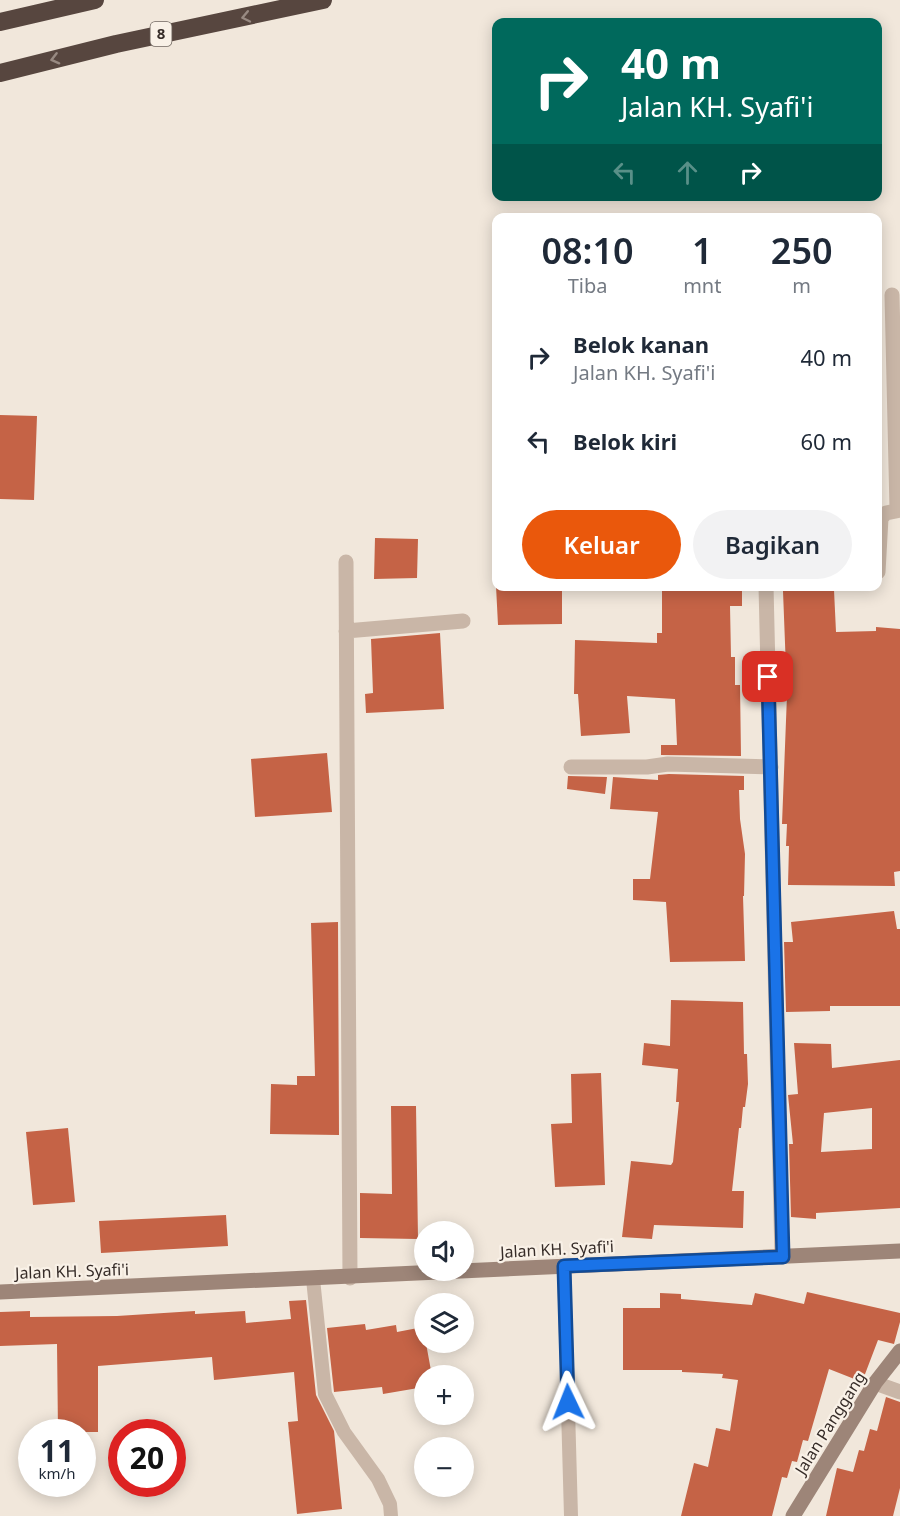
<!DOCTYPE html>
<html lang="id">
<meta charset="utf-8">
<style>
:root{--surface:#fff;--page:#f2f2f3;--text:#1f2937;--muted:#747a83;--accent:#ea580c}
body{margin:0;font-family:"Noto Sans",sans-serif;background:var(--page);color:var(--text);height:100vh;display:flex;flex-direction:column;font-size:22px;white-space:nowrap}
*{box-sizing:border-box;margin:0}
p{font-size:20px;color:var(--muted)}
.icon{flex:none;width:33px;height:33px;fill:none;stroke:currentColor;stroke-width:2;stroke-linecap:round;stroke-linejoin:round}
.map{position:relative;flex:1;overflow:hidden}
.sheet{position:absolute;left:492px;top:213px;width:390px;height:378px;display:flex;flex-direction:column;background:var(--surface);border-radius:12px;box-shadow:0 3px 15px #0003}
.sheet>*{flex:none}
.banner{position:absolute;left:492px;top:18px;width:390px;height:183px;border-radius:12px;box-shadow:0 3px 15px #0003;background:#00695c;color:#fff;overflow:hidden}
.buttons{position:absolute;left:414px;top:1221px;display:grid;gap:12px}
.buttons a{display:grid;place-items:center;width:60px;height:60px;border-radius:50%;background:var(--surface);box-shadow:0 3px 15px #0003;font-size:30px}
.speed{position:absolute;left:18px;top:1419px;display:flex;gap:12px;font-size:30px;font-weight:700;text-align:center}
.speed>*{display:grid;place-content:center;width:78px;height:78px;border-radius:50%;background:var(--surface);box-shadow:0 3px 15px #0003;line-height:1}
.speed small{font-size:15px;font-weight:400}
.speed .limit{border:9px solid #d22;background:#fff;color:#111}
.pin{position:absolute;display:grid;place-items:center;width:51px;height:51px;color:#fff;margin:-26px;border-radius:12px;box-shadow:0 3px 9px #0006}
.me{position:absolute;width:66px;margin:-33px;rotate:358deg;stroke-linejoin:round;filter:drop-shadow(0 0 4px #0008)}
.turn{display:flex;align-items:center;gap:21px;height:126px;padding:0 30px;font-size:27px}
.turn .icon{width:78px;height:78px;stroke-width:2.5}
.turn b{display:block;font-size:42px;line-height:51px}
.lanes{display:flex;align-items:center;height:57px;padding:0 30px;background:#0003;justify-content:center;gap:30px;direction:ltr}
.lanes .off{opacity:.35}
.eta{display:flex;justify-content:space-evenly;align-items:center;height:102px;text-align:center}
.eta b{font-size:36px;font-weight:600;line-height:42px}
.primary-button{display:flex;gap:12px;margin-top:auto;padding:12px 30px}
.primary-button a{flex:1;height:69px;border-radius:36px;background:var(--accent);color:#fff;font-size:24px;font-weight:600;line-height:69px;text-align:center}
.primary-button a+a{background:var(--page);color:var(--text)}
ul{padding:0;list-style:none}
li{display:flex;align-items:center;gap:18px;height:84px;padding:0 30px}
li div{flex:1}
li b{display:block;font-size:22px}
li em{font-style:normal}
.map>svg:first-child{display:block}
.building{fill:#c56346;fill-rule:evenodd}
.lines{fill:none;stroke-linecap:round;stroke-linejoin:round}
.lane{stroke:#c9b6a7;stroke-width:14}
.street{stroke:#c9b6a7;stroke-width:15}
.secondary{stroke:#9d8578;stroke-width:15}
.highway{stroke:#57463f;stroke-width:18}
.oneway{stroke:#988a82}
.route-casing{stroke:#114b97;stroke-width:15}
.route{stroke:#1a73e8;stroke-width:10}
.labels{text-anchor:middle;stroke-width:4.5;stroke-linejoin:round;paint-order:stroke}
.shield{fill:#f9f1e7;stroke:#706761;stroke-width:1.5}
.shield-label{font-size:15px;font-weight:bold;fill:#362c28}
.street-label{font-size:16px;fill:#362c28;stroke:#f9f1e7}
</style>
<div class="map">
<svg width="900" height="1516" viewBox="0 0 900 1516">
<rect width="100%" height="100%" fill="#f1e7db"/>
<!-- building -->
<path class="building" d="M 0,415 L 37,416 L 34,500 L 0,499 Z
M 375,538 L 418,539 L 417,578 L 374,579 Z
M 496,586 L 562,586 L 562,624 L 498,625 Z
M 662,586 L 742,586 L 742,606 L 730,606 L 731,657 L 735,657 L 735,685 L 740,685 L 741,756 L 661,755 L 661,745 L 677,745 L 675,699 L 627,696 L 630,733 L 581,736 L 578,694 L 574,694 L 575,640 L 657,643 L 657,633 L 662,633 Z
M 834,590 L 836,632 L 876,631 L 876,627 L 900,629 L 900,871 L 894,872 L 895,886 L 788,885 L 789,846 L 786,846 L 787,824 L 782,824 L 787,695 L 783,591 Z
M 440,633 L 444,709 L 366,713 L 365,694 L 373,693 L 371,639 Z
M 327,753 L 332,812 L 255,817 L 251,759 Z
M 669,774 L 744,776 L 744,790 L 739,790 L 740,819 L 745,854 L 744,896 L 743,896 L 745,961 L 670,962 L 666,902 L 633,900 L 633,879 L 650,879 L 658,812 L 610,809 L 613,777 L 658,780 L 658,775 Z
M 568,776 L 607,777 L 605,794 L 567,789 Z
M 894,911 L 897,929 L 900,929 L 900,1006 L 830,1006 L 830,1011 L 786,1012 L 784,942 L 793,942 L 791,922 Z
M 338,922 L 339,1135 L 270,1134 L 271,1084 L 297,1085 L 297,1076 L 315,1076 L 311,923 Z
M 671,1000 L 743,1002 L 744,1054 L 747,1054 L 748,1084 L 745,1107 L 743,1107 L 741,1128 L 739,1128 L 732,1191 L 744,1191 L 743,1228 L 654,1225 L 652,1239 L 622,1237 L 631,1161 L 671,1165 L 673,1162 L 679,1102 L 676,1102 L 678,1069 L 642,1065 L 644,1043 L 670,1046 Z
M 794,1043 L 831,1044 L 832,1068 L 900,1060 L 900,1208 L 816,1213 L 816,1219 L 791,1217 L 789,1144 L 793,1144 L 788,1095 L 798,1094 ZM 872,1108 L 872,1149 L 821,1152 L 824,1113 Z
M 601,1073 L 605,1185 L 555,1187 L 551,1124 L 572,1123 L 571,1074 Z
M 391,1106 L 416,1106 L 418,1239 L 360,1238 L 360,1193 L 392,1194 Z
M 68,1128 L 75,1202 L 33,1205 L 26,1132 Z
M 226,1215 L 228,1246 L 101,1253 L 99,1221 Z
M 807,1292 L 900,1313 L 900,1322 L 894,1344 L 878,1340 L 862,1382 L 829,1369 L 808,1441 L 803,1440 L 797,1462 L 792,1461 L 787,1478 L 782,1477 L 772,1516 L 681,1516 L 694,1463 L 708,1467 L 716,1428 L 730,1431 L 738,1380 L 722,1378 L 723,1374 L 682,1372 L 682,1370 L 623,1370 L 623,1308 L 660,1308 L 660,1293 L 681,1294 L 681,1299 L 752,1305 L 755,1293 L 804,1304 Z
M 306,1300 L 316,1395 L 334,1431 L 342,1509 L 297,1514 L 288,1422 L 298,1421 L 294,1372 L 214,1380 L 212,1357 L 98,1366 L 98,1432 L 58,1432 L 57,1344 L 0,1346 L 0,1312 L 30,1311 L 30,1317 L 117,1316 L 195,1311 L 195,1314 L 245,1311 L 246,1323 L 291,1319 L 289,1301 Z
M 365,1324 L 366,1330 L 396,1325 L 397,1332 L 423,1327 L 432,1376 L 424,1376 L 424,1387 L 383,1394 L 382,1387 L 334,1392 L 327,1328 Z
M 886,1397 L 900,1402 L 900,1488 L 893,1516 L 826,1516 L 837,1468 L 853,1472 L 859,1450 L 864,1451 L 870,1429 L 877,1431 Z"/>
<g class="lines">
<!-- lane -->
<path class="lane" d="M 564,1266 L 571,1516
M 313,1279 L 325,1394 L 344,1432 L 378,1479 L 390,1504 L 391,1516"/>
<!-- street -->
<path class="street" d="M 892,295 L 897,509
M 346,562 L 350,1278
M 878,572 L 881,518 L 886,513 L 900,510
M 766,586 L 782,1257
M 346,631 L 463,621
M 571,767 L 647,767 L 668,764 L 771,767
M 875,1383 L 900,1392"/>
<!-- secondary -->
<path class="secondary" d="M 0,1292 L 900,1251
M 793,1516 L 875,1383 L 900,1351"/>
<!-- highway -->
<path class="highway" d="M 0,22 L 95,0
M 0,73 L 116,44 L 323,0"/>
</g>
<!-- one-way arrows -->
<defs><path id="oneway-chevron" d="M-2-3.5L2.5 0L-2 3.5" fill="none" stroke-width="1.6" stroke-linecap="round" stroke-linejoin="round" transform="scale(1.5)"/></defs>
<g class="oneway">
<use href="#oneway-chevron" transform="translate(246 17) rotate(168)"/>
<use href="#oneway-chevron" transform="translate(55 59) rotate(166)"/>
</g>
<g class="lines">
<!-- route casing -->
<g class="route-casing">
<path id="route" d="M 568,1402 L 564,1266 L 783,1257 L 768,677"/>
</g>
<!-- route -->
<use href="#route" class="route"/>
</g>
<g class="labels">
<!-- shield labels -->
<rect class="shield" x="150.5" y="22" width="21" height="24" rx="4.5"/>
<g class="shield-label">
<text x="161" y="39">8</text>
</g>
<!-- street labels -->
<g class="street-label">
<text transform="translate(557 1249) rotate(-3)" y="6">Jalan KH. Syafi'i</text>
<text transform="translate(72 1271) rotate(-2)" y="6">Jalan KH. Syafi'i</text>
<text transform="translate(830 1423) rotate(-58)" y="6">Jalan Panggang</text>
</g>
</g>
</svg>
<div class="buttons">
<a><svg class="icon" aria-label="sound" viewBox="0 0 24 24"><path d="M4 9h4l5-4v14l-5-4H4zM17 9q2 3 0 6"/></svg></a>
<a><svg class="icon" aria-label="layers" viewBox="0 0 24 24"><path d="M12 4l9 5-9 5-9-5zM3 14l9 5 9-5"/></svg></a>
<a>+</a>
<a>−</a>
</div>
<div class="speed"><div>11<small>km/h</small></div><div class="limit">20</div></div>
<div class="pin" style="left:768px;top:677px;background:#d93025"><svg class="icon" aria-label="arrive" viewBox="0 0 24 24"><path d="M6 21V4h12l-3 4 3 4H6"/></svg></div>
<svg class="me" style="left:568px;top:1402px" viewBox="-20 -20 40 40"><path d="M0-17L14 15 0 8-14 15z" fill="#1a73e8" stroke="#fff" stroke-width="4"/></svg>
<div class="banner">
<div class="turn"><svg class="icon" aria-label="right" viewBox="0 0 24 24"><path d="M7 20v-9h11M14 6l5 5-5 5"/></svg><div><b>40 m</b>Jalan KH. Syafi'i</div></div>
<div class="lanes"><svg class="icon off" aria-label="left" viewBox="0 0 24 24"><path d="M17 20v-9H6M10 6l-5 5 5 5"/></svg><svg class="icon off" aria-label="ahead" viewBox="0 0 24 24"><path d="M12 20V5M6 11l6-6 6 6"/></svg><svg class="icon" aria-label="right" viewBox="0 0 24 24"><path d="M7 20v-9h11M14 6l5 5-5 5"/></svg></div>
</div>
<section class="sheet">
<div class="eta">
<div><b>08:10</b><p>Tiba</p></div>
<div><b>1</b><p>mnt</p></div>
<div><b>250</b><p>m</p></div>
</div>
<ul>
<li><svg class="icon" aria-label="right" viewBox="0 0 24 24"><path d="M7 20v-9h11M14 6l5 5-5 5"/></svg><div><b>Belok kanan</b><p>Jalan KH. Syafi'i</p></div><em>40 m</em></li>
<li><svg class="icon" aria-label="left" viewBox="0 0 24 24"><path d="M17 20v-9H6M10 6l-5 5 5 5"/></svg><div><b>Belok kiri</b></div><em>60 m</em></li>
</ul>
<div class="primary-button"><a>Keluar</a><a>Bagikan</a></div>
</section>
</div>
